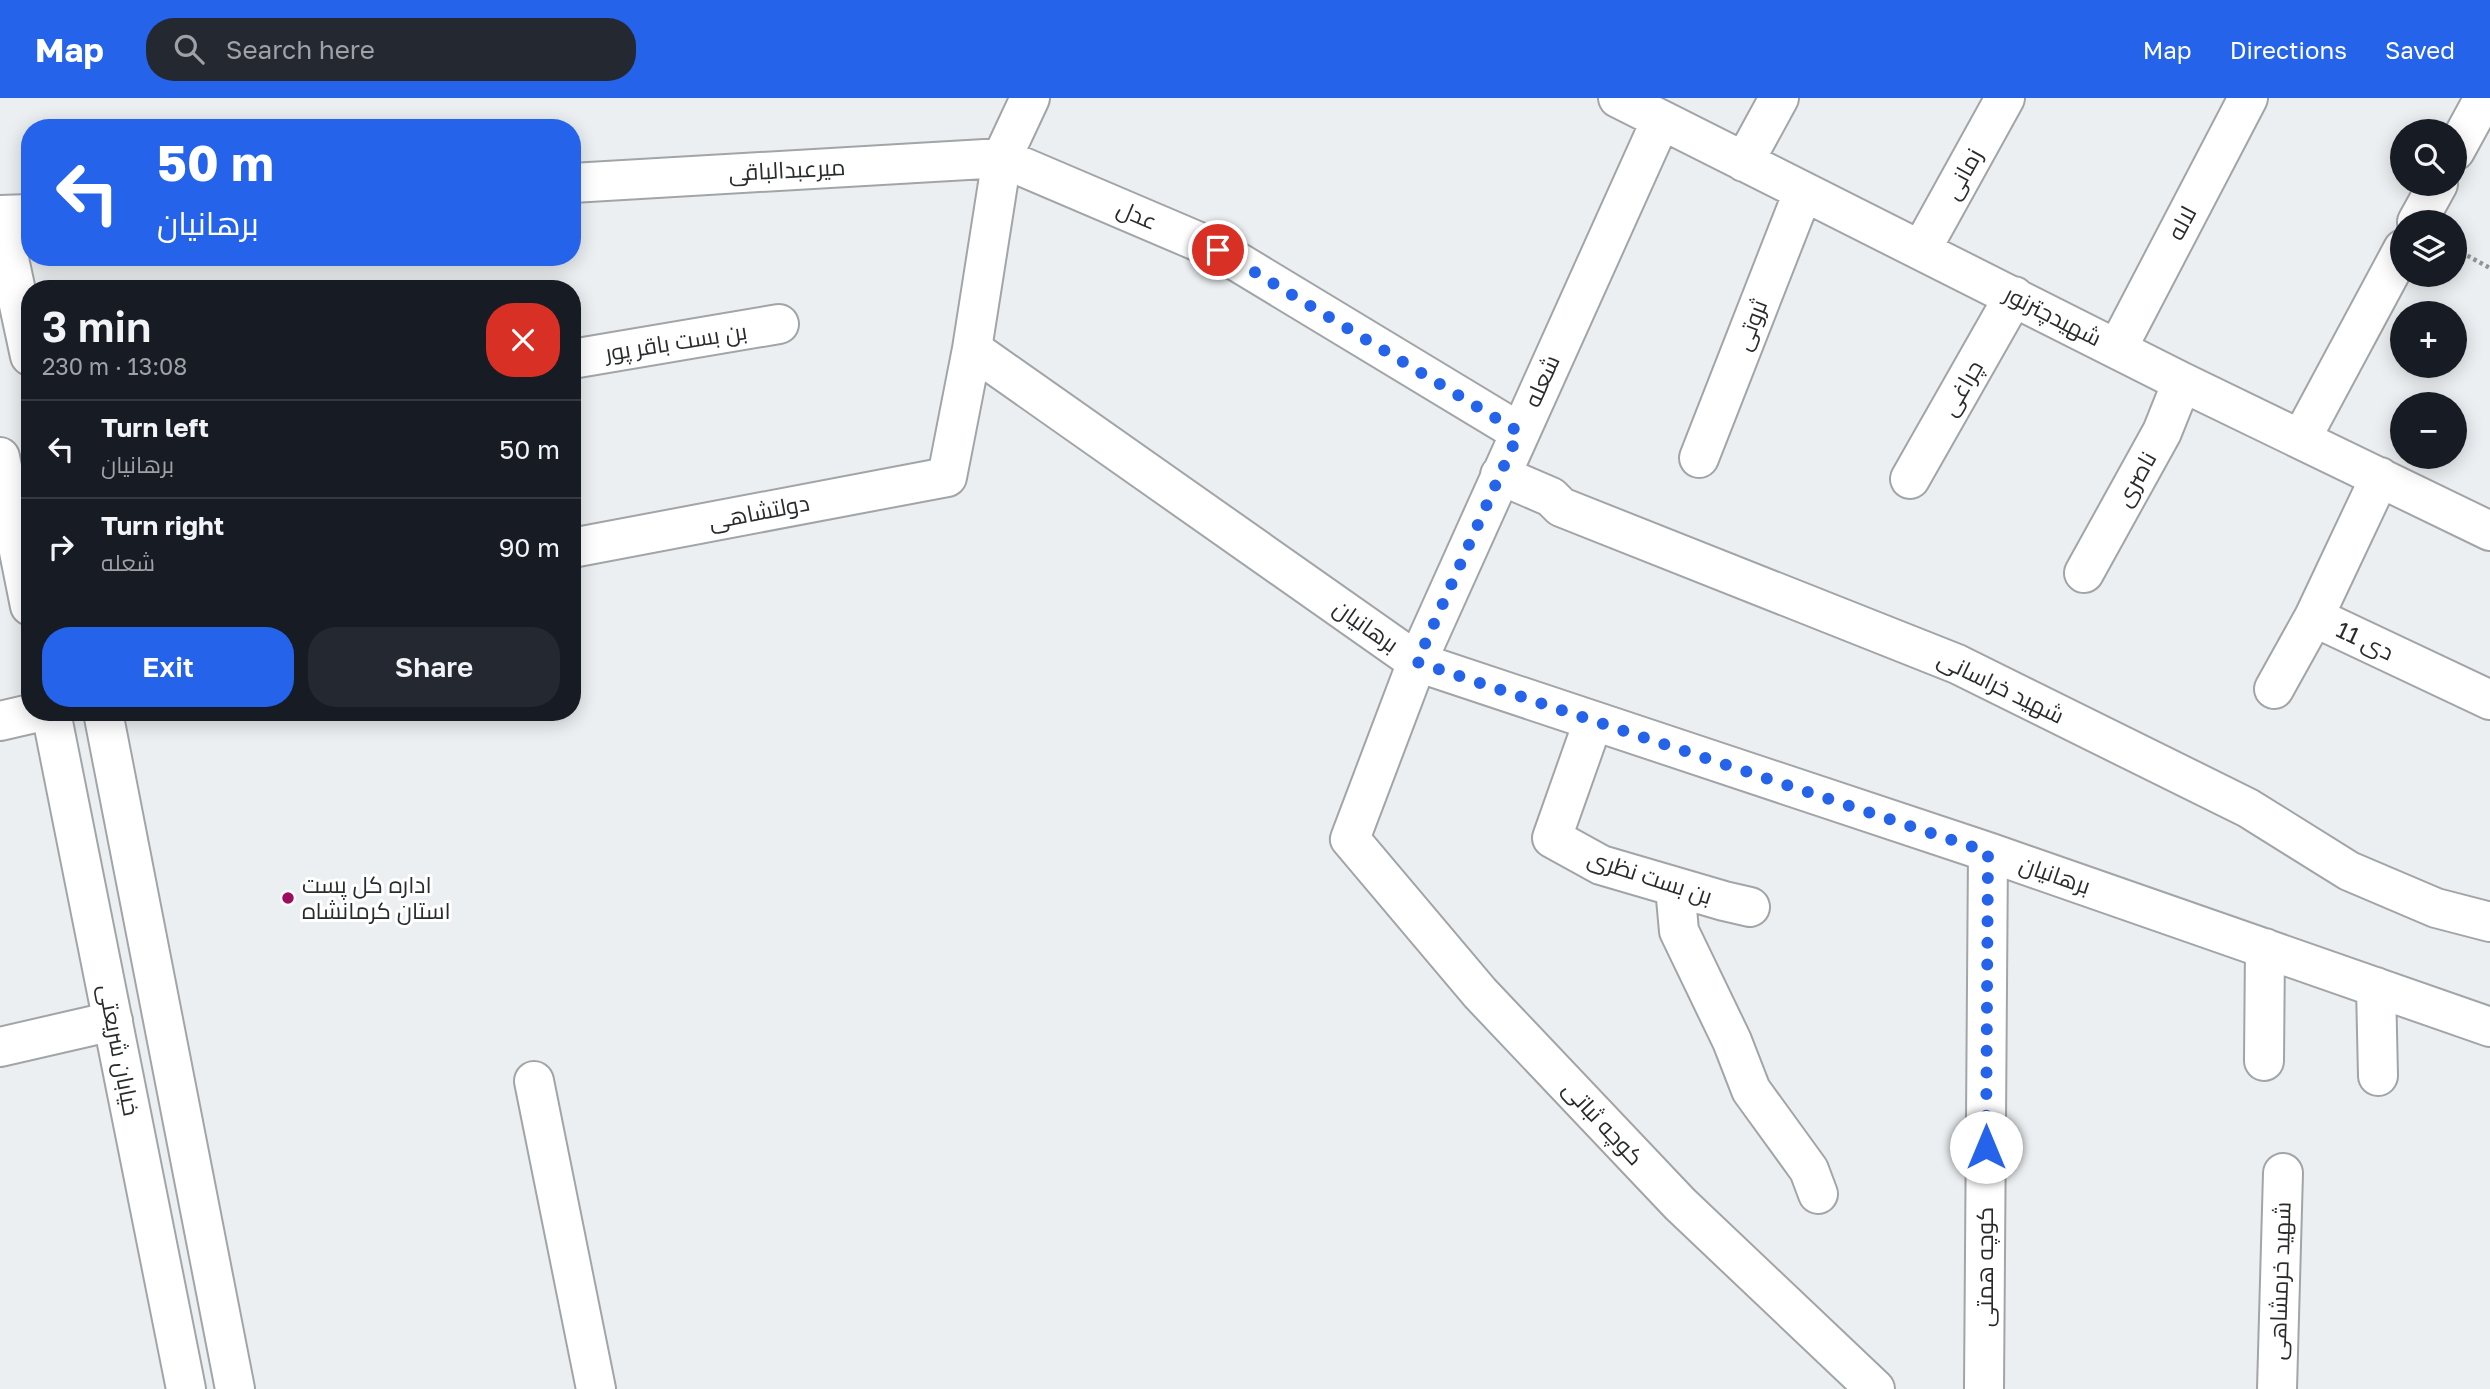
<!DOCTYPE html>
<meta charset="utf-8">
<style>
:root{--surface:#171b24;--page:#242831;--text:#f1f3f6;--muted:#9ea1a6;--line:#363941;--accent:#2563eb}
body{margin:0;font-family:"Golos Text",Cairo,sans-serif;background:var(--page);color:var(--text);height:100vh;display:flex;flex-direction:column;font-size:26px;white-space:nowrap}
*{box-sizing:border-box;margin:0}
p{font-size:23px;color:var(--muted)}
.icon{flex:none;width:38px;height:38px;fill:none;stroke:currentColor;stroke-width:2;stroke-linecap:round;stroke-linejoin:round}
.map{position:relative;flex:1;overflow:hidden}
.drawer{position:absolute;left:21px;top:182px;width:560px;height:441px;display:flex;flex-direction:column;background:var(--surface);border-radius:28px;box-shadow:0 4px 18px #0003}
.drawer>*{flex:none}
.banner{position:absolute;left:21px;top:21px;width:560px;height:147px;border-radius:28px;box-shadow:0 4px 18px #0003;background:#2563eb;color:#fff;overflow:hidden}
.buttons{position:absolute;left:2390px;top:21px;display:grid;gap:14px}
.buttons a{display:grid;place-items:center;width:77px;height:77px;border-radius:50%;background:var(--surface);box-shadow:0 4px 18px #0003;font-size:35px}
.pin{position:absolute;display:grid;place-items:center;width:60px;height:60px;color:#fff;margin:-30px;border:4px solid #fff;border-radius:50%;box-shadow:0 2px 7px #0007}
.me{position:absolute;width:77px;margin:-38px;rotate:0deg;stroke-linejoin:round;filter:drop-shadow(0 0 5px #0008)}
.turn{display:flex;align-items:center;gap:24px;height:147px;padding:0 21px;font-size:32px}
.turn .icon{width:91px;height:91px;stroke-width:2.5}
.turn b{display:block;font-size:49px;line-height:60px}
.round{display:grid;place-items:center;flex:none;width:74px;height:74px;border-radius:28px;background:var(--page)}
.headline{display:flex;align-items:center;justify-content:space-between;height:119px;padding:0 21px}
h1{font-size:42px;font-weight:600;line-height:52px}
.cta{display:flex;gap:14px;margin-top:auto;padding:14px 21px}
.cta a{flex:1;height:80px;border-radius:28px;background:var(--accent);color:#fff;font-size:28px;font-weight:600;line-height:80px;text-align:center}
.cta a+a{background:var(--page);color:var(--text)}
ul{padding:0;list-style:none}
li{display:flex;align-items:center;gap:21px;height:98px;padding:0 21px;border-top:2px solid var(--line)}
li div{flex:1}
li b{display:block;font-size:26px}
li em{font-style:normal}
header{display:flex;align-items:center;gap:42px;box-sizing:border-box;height:98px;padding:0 35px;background:var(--accent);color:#fff}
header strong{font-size:33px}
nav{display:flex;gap:38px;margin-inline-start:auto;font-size:24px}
.search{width:490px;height:63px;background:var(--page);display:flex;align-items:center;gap:18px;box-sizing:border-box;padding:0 24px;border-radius:28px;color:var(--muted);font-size:26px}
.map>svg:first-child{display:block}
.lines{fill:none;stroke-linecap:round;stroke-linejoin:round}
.minor-casing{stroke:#a2a5a7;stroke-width:42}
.major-casing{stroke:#a2a5a7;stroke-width:42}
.path{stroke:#929596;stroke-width:4.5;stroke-dasharray:3.5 3.5;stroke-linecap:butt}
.minor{stroke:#fff;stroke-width:38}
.major{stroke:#fff;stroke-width:38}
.route{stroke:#2563eb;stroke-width:12;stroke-dasharray:0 21.6}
.poi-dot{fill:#9c0e5d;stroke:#fff;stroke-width:2.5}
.labels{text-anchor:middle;stroke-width:6;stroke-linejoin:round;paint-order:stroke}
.street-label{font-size:23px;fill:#2a2b2c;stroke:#fff}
.poi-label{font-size:23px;fill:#2a2b2c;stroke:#fff;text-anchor:start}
</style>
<header>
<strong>Map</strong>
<div class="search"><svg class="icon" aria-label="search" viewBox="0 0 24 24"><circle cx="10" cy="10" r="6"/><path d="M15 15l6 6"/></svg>Search here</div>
<nav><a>Map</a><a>Directions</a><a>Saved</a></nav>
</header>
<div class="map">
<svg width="2490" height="1291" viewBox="0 0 2490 1291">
<rect width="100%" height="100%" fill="#ebeff1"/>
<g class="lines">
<!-- minor casing -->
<g class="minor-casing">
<path id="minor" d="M 1618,0 L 2182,284 L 2490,433
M 1661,22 L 1417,564 L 1350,741 L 1480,895 L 1680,1106 L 1875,1291
M 2455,53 L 2484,0
M 1744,64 L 1779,0
M 572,85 L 1002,60 L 1218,152 L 1519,334
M 0,117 L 30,116
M 2417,124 L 2438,86
M 1921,152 L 2005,0
M 972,251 L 1417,564 L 1988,754 L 2490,929
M 2117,251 L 2248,0
M 572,261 L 779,226
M 2301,341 L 2403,151
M 1699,360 L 1803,94
M 1500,377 L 1551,399 L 1561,409 L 1957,566 L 2248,710 L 2349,773 L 2436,810 L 2490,824
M 1910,381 L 2014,198
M 572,450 L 947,379 L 972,251 L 1002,60 L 1030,0
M 2084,475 L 2162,334 L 2182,284
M 2314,519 L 2380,379
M 2274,591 L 2314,519 L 2490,602
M 0,623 L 39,614
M 1593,624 L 1552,740 L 1601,767 L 1724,803 L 1750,809
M 1675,789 L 1679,833 L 1732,943 L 1751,992 L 1809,1072 L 1818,1096
M 2376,889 L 2378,978
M 0,949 L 113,923
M 2264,963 L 2265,850
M 534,983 L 596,1291
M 1984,1291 L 1988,754
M 2277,1291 L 2283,1075"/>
</g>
<!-- major casing -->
<g class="major-casing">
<path id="major" d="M 0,119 L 30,258
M 0,359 L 30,508
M 51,614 L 186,1291
M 103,614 L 235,1291"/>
</g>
<!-- path -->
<path class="path" d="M 2455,151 L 2490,170"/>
<!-- minor -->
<use href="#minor" class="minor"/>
<!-- major -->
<use href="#major" class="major"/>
</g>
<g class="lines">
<!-- route -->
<path class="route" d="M 1218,152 L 1519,334 L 1417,564 L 1988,754 L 1986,1049"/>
</g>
<!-- markers -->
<circle class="poi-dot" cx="288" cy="800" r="7"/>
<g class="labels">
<!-- street labels -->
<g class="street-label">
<text transform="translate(787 72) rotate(-3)" y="8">میرعبدالباقی</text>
<text transform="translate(1963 76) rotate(-61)" y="8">زمانی</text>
<text transform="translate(1137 117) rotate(23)" y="8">عدل</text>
<text transform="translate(2182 125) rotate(-62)" y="8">لاله</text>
<text transform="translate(2053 218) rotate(27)" y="8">شهیدچترنور</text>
<text transform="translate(1751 227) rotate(-69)" y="8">ثروتی</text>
<text transform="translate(676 244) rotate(-9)" y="8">بن بست باقر پور</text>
<text transform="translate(1542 283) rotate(-66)" y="8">شعله</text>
<text transform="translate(1962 290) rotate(-60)" y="8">چراغی</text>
<text transform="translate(2136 381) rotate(-61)" y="8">ناصری</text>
<text transform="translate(759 414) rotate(-11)" y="8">دولتشاهی</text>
<text transform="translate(1366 528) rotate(35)" y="8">برهانیان</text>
<text transform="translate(2365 543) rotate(25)" y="8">11 دی</text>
<text transform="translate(2001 589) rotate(26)" y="8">شهید خراسانی</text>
<text transform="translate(2055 777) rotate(19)" y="8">برهانیان</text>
<text transform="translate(1650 779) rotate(18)" y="8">بن بست نظری</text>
<text transform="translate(119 952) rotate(79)" y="8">خیابان شریعتی</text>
<text transform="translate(1603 1025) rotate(47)" y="8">کوچه ثباتی</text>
<text transform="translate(1985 1169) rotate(-90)" y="8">کوچه همتی</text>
<text transform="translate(2280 1183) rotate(-88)" y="8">شهید خرمشاهی</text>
</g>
<!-- poi labels -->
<g class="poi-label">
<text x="302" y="795">اداره کل پست<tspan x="302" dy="26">استان کرمانشاه</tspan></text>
</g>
</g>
</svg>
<div class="buttons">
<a><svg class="icon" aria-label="search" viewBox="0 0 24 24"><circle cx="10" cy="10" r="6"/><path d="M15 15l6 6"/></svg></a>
<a><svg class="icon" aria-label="layers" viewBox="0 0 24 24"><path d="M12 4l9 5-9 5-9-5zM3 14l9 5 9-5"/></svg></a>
<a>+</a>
<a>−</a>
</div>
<div class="pin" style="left:1218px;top:152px;background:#d93025"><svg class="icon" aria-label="arrive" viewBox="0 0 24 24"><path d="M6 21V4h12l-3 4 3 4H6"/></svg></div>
<svg class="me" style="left:1986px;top:1049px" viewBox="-20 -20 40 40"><circle r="19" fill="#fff"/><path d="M0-13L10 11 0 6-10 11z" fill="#2563eb"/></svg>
<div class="banner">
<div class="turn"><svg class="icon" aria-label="left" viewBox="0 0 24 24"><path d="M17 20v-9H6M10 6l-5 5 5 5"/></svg><div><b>50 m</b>برهانیان</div></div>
</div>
<section class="drawer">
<div class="headline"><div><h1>3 min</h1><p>230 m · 13:08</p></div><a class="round" style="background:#d93025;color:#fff"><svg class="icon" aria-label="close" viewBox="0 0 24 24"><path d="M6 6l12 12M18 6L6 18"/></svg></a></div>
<ul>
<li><svg class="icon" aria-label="left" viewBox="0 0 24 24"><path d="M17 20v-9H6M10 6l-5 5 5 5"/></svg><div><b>Turn left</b><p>برهانیان</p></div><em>50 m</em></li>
<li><svg class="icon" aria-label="right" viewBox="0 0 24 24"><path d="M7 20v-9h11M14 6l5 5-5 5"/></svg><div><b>Turn right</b><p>شعله</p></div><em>90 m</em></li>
</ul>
<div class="cta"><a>Exit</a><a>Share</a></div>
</section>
</div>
